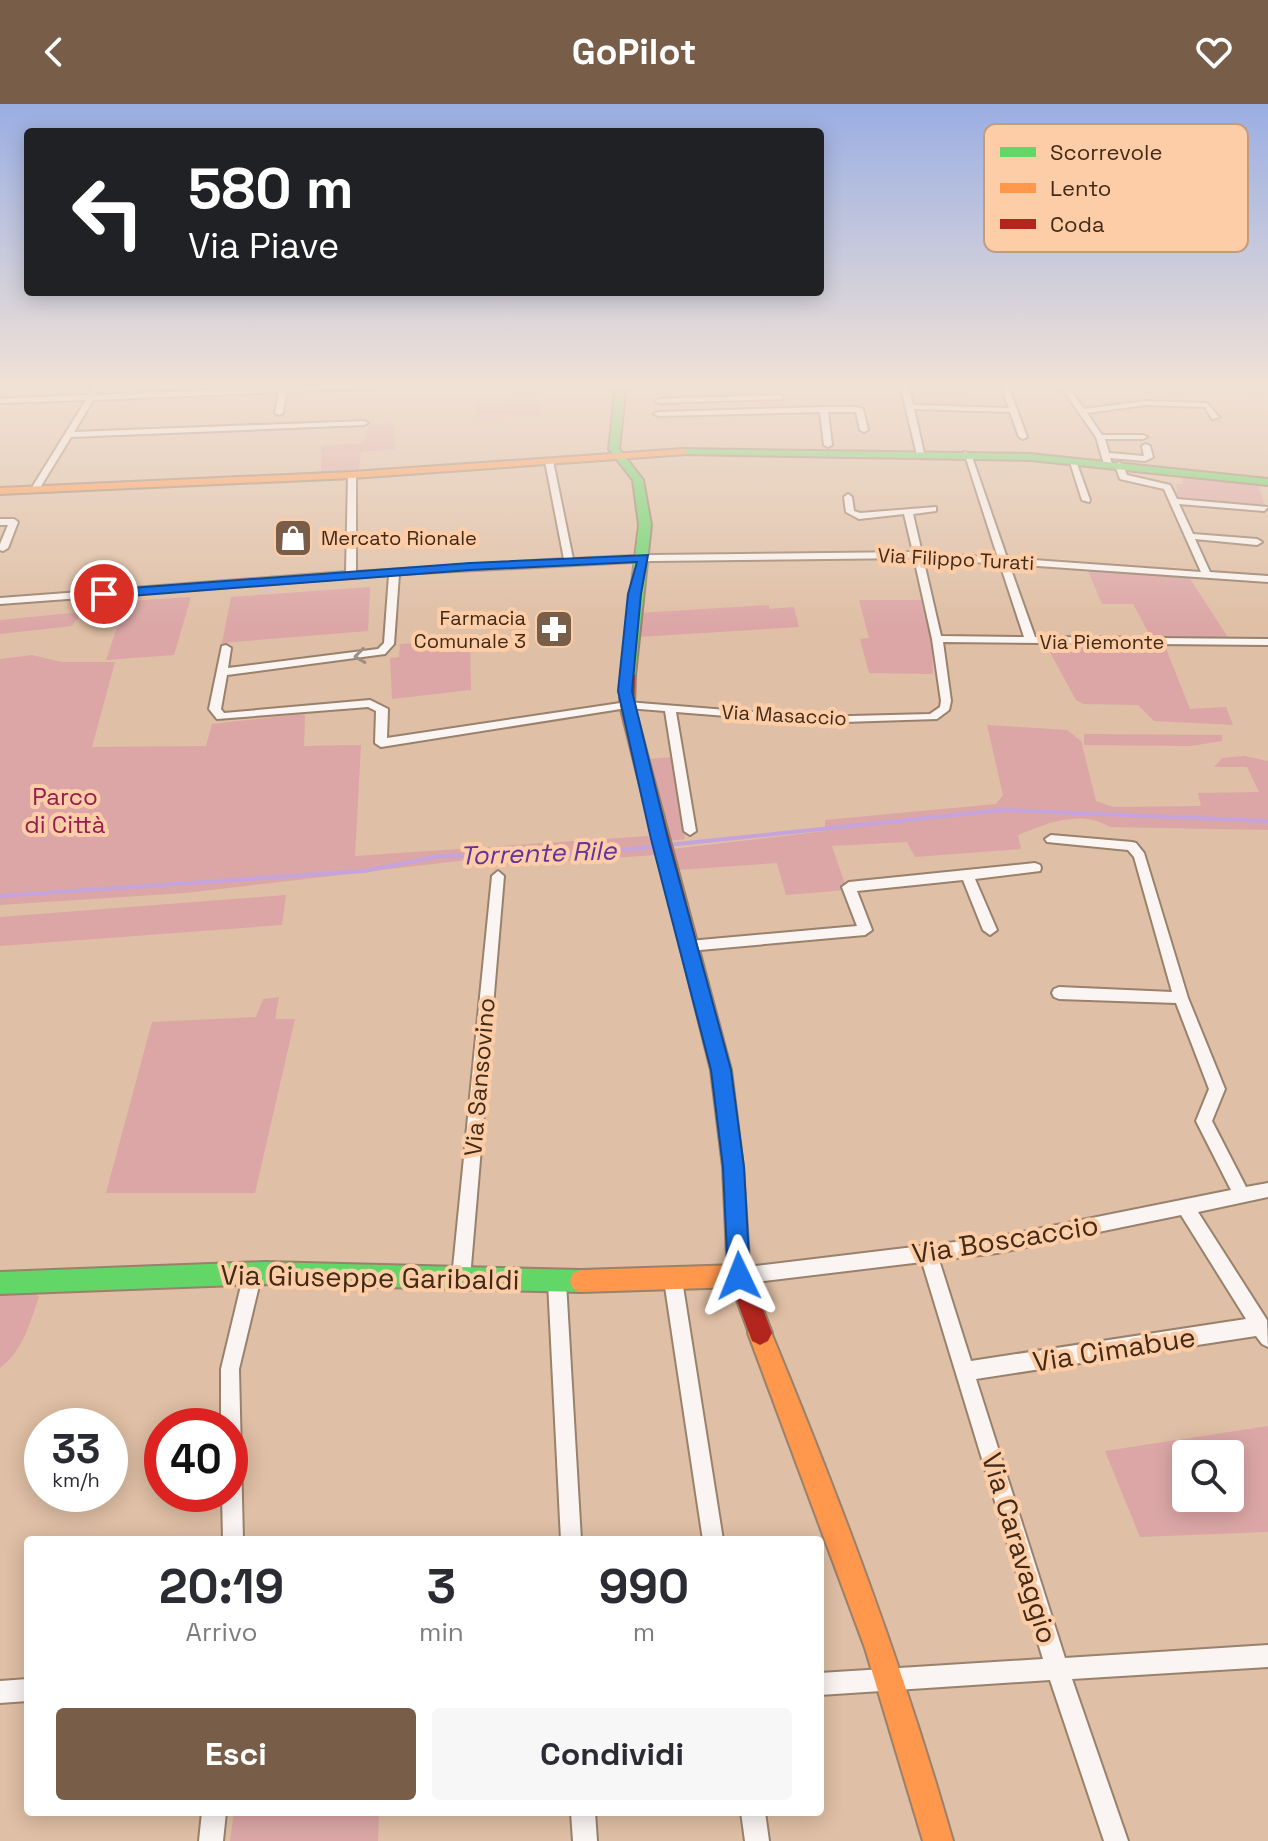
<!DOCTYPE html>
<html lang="it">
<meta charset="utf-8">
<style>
:root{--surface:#fff;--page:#f7f7f7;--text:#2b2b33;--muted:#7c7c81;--accent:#785e49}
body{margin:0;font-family:"Space Grotesk",sans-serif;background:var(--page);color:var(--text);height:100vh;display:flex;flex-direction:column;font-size:30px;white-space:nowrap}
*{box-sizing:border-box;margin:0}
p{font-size:26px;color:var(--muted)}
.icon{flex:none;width:44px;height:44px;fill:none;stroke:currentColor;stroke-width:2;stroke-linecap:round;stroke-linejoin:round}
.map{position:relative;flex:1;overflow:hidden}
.drawer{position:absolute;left:24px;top:1432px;width:800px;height:280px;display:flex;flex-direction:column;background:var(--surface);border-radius:8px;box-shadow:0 4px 20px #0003}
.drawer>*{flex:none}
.banner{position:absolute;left:24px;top:24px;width:800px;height:168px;border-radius:8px;box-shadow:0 4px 20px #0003;background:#202124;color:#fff;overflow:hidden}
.controls{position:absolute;left:1172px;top:1336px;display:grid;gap:16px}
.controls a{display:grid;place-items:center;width:72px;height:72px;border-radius:8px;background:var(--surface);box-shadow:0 4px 20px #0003;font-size:40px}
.speed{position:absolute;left:24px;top:1304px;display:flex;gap:16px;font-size:40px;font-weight:700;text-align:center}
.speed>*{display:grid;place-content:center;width:104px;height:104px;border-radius:50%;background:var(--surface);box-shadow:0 4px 20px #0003;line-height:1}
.speed small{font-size:20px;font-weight:400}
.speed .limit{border:12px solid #d22;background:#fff;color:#111}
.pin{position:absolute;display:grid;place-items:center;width:68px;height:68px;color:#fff;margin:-34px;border:4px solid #fff;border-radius:50%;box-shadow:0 2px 8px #0007}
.me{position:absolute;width:88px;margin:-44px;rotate:358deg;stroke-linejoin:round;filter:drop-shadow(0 0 6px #0008)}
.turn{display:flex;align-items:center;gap:28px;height:168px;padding:0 32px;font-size:36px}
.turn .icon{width:104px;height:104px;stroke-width:2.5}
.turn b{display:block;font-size:56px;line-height:68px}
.eta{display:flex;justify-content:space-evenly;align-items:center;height:136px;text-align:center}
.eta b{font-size:48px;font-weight:700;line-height:56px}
.cta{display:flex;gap:16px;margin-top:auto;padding:16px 32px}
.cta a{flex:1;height:92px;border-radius:8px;background:var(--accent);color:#fff;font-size:32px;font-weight:700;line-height:92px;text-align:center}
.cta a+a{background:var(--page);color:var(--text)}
header{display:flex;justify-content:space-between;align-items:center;height:104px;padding:0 32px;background:var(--accent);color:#fff;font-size:36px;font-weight:700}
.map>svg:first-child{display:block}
.green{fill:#dca6a6;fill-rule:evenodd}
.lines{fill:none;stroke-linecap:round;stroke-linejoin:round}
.stream-far1{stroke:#c5a4db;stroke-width:2}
.stream{stroke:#c5a4db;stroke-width:4}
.street-casing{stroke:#99816c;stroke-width:4}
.fast-casing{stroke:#99816c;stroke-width:4}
.slow-casing{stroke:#99816c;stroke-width:4}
.jam-casing{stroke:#99816c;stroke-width:4}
.street{fill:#faf5f2;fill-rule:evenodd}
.fast{fill:#63d668;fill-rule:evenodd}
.slow{fill:#ff974d;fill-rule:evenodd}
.jam{fill:#b3261e;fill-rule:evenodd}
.oneway{stroke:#9e9084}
.route{fill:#1a73e8;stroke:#114b97;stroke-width:2}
.labels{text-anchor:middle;stroke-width:8;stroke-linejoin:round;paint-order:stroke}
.far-poi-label{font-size:20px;fill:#412a17;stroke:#fccda7;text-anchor:start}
.far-street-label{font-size:20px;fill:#412a17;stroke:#fccda7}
.park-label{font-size:24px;fill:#971c51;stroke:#fccda7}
.street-label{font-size:24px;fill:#412a17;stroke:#fccda7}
.water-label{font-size:26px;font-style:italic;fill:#62339b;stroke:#fccda7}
.near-street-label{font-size:28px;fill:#412a17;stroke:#fccda7}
.key{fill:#fccda7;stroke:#c49c7c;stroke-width:2}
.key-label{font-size:22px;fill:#412a17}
</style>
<header><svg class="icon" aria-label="back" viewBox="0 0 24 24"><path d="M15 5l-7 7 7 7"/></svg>GoPilot<svg class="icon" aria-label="heart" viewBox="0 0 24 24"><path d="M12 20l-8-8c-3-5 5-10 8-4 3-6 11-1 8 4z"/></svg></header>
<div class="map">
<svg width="1268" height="1737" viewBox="0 0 1268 1737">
<rect width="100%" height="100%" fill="#dfbfa5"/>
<!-- green -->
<path class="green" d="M 508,280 L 541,280 L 540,312 L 476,314 L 477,300 L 505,299 Z
M 909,280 L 989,280 L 999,283 L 967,287 L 967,302 L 913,301 Z
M 1146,280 L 1268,280 L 1268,294 L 1187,290 L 1188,295 L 1145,294 Z
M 394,319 L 395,345 L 361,348 L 359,366 L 321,369 L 321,342 L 363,339 L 369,321 Z
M 1183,371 L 1258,380 L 1265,401 L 1178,394 L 1176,380 L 1182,380 Z
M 1093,464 L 1189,473 L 1229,535 L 1152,535 L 1133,500 L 1102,500 L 1088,467 Z
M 370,483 L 368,527 L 222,539 L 231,493 Z
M 191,493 L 174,551 L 106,556 L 126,497 Z
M 859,496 L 921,496 L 932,541 L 933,570 L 869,569 L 860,535 L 869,534 Z
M 769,501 L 769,505 L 794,503 L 799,523 L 638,533 L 639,509 Z
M 82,508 L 72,522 L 0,530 L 0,516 Z
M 470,536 L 471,586 L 392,595 L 390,554 L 399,553 L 400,540 Z
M 1046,541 L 1165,542 L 1190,605 L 1226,603 L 1233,621 L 1154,617 L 1138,601 L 1084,600 L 1076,596 Z
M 32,551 L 62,558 L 115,558 L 92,643 L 206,642 L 212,620 L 300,610 L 305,611 L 304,642 L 361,641 L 355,752 L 648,732 L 656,751 L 504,761 L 484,754 L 185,789 L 0,801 L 0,555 Z
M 987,621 L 1067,626 L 1081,637 L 1096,697 L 1113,703 L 1201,702 L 1198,689 L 1259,688 L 1247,663 L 1214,663 L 1222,654 L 1244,652 L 1268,657 L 1268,726 L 1110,723 C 1081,705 1047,719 1018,731 L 1021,745 L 915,753 L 907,738 L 832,742 L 847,786 L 786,791 L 777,759 L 677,766 L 672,745 L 825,727 L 825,716 L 996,700 L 1003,691 Z
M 1084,630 L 1222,631 L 1222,637 L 1191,642 L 1084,641 Z
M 675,653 L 685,735 L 669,737 L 650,655 Z
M 286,791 L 282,821 L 0,842 L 0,813 Z
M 279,893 L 275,915 L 295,915 L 255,1089 L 106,1089 L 152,918 L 256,913 L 263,895 Z
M 33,1187 L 39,1193 C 29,1220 24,1246 0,1264 L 0,1188 Z
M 1268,1322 L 1268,1428 L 1140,1433 L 1105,1347 ZM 1186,1350 L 1230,1350 L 1230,1394 L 1186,1394 Z
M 234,1708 L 379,1708 L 378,1737 L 230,1737 Z"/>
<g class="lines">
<!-- stream-far1 -->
<path class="stream-far1" d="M 1268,280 L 1256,281 L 1268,286"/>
<!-- stream -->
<path class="stream" d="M 668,741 L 1003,706 L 1268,717
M 0,792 L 364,767 L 441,752 L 586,750 L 659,742"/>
<!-- street casing -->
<g class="street-casing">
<path id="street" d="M 96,280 L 103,280 L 96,291 L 379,280 L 430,280 L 426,282 L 286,288 L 283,309 L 279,311 L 275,309 L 279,288 L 93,296 L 74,328 L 364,317 L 368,319 L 364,321 L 71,333 L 38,387 L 32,387 L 31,385 L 86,296 L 0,299 L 0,295 L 88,291 Z
M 900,280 L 908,280 L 913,301 L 1009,304 L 1001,283 L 1008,281 L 1027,333 L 1023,335 L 1019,333 L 1010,308 L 914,305 L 924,349 L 917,351 Z
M 1059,280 L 1066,280 L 1084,305 L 1146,297 L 1207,299 L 1219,313 L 1212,315 L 1205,303 L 1146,301 L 1087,309 L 1102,331 L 1143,331 L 1147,333 L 1143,335 L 1105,335 L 1109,349 L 1144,352 L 1142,342 L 1146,340 L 1150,342 L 1153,353 L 1145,357 L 1110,354 L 1112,360 L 1108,362 L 1104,360 L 1096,333 Z
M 779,291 L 783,293 L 782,295 L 659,299 L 655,297 L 659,295 Z
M 824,303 L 855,303 L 863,305 L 868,326 L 864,328 L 860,326 L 856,308 L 828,308 L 832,341 L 828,343 L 824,341 L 820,308 L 658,312 L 654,310 L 658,308 Z
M 964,348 L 971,350 L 1007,454 L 1201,468 L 1164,385 L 1120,375 L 1115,361 L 1119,358 L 1123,361 L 1127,371 L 1170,381 L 1177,395 L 1268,403 L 1264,407 L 1179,400 L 1193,430 L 1257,435 L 1262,438 L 1257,441 L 1195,435 L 1210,468 L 1268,472 L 1268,478 L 1009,460 L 1035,533 L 1268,535 L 1268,541 L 943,538 L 951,597 L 949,606 L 937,615 L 812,619 L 676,608 L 696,727 L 690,731 L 684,727 L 665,607 L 627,604 L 381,643 L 375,639 L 376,607 L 368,603 L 217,615 L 209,605 L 222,542 L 226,541 L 231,544 L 228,564 L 378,545 L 384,539 L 389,471 L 0,500 L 0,494 L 346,468 L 348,371 L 352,368 L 356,371 L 356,468 L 564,455 L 545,357 L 549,355 L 553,357 L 573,455 L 652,451 L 913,448 L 904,410 L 859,415 L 846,408 L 844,393 L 848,390 L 852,393 L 854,407 L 860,409 L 936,403 L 936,407 L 913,410 L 922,449 L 998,454 ZM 914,454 L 932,535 L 941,597 L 940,603 L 930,610 L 812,613 L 627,598 L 387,634 L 388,605 L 370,596 L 224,609 L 221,605 L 227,571 L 385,550 L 394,540 L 399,470 L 652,457 ZM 923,454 L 1000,460 L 1024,533 L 941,532 Z
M 1069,355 L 1076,357 L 1090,396 L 1089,398 L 1082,396 Z
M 0,415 L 14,415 L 18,418 L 8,444 L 3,447 L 0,446 L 0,440 L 8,421 L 0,421 Z
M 1051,731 L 1132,738 L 1136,739 L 1144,749 L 1188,894 L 1225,985 L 1212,1017 L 1246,1083 L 1268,1079 L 1268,1093 L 1198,1108 L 1267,1216 L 1268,1243 L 1262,1240 L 1256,1232 L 976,1275 L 1065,1554 L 1268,1541 L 1268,1563 L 1072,1575 L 1128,1737 L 1104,1737 L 1050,1576 L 820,1591 L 820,1569 L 1043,1555 L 922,1158 L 739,1180 L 733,1178 L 730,1172 L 733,1166 L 739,1164 L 997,1133 L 1231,1086 L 1196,1017 L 1209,985 L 1176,899 L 1059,895 L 1054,893 L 1052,889 L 1054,885 L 1059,883 L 1172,888 L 1134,753 L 1128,746 L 1047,738 L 1045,735 ZM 1181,1111 L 1246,1215 L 971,1257 L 939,1156 L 997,1149 Z
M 1035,759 L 1040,761 L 1041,764 L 1040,767 L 975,775 L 997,826 L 990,831 L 983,826 L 963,776 L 857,787 L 872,826 L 865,831 L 689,847 L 682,842 L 689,837 L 857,822 L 842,783 L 849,778 Z
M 498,767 L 504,772 L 470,1174 L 467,1180 L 461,1182 L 455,1180 L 452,1174 L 492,772 Z
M 253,1161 L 259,1163 L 262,1169 L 239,1265 L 243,1436 L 223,1436 L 222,1390 L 230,1390 L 230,1322 L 221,1322 L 221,1265 L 244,1169 L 247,1163 Z
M 673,1168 L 679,1170 L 682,1176 L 723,1436 L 703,1436 L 664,1176 L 667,1170 Z
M 557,1170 L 563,1172 L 566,1178 L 581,1436 L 561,1436 L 548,1178 L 551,1172 Z
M 28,1575 L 28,1597 L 0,1599 L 0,1577 Z
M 202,1708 L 226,1708 L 223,1737 L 199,1737 Z
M 571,1708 L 595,1708 L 597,1737 L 573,1737 Z
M 741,1708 L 765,1708 L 769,1737 L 745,1737 Z"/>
</g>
<!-- fast casing -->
<g class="fast-casing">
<path id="fast" d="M 616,280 L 626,280 L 619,345 L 643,376 L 651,421 L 635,571 L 628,575 L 621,571 L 639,421 L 633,376 L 609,345 Z
M 683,345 L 1030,350 L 1268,375 L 1268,381 L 1030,356 L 679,350 L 678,348 Z
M 265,1158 L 581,1166 L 589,1169 L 592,1177 L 589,1185 L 581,1188 L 265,1180 L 0,1190 L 0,1168 Z"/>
</g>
<!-- slow casing -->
<g class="slow-casing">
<path id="slow" d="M 683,345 L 688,348 L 687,350 L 352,374 L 0,390 L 0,384 L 352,368 Z
M 739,1161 L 747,1164 L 750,1172 L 747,1180 L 739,1183 L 581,1188 L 573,1185 L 570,1177 L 573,1169 L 581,1166 Z
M 760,1217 L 768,1221 C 838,1390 903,1561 953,1737 L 923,1737 L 865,1544 L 748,1229 L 752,1221 Z"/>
</g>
<!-- jam casing -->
<g class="jam-casing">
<path id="jam" d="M 628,567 L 635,571 L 634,601 L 731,966 L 743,1063 L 750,1172 L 772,1229 L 768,1237 L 760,1241 L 752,1237 L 728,1172 L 723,1063 L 711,966 L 620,601 L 621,571 Z"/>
</g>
<!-- street -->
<use href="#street" class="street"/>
<!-- fast -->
<use href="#fast" class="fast"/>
<!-- slow -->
<use href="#slow" class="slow"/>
<!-- jam -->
<use href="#jam" class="jam"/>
</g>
<!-- one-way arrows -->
<defs><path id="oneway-chevron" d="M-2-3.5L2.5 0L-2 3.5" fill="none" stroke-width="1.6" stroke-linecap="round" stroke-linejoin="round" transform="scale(2)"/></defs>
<use class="oneway" href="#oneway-chevron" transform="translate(360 552) rotate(173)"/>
<!-- sky -->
<linearGradient id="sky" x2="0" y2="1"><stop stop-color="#9aaee3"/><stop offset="0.54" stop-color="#f1e2d6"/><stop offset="1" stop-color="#f1e2d6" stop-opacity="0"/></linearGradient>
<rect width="1268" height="523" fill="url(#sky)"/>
<!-- route -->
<path class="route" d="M 648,451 L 641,490 L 632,587 L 668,735 L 731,966 L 744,1063 L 750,1172 L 747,1180 L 739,1183 L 731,1180 L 728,1172 L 723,1063 L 711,966 L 651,735 L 618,587 L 628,490 L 637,458 L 470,466 L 104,494 L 97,490 L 104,486 L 470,459 Z"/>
<!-- icons -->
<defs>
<g id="shop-square" transform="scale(2)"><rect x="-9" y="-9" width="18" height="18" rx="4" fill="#785e49" stroke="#fccda7"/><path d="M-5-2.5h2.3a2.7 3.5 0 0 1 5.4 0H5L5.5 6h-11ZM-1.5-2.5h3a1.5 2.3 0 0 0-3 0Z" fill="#fff"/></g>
<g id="pharmacy-square" transform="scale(2)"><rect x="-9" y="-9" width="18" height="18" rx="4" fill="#785e49" stroke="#fccda7"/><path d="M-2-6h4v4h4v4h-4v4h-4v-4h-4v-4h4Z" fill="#fff"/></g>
</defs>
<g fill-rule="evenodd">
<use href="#shop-square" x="293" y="434"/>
<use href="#pharmacy-square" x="554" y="525"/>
</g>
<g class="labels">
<!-- far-poi labels -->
<g class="far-poi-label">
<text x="321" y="441">Mercato Rionale</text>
<text x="526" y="521" text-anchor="end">Farmacia<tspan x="526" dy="23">Comunale 3</tspan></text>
</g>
<!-- far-street labels -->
<g class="far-street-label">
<text transform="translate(956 455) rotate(3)" y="7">Via Filippo Turati</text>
<text x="1102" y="545">Via Piemonte</text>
<text transform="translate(784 611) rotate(3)" y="7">Via Masaccio</text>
</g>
<!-- park labels -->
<g class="park-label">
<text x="65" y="701">Parco<tspan x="65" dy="28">di Città</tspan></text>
</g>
<!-- street labels -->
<g class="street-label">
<text transform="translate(480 973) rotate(-85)" y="8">Via Sansovino</text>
</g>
<!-- water labels -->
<g class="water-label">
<text transform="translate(538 749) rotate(-2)" y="9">Torrente Rile</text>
</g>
<!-- near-street labels -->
<g class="near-street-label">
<text transform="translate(1005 1135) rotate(-9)" y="10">Via Boscaccio</text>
<text transform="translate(370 1173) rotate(1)" y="10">Via Giuseppe Garibaldi</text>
<text transform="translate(1114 1245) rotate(-9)" y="10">Via Cimabue</text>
<text transform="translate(1020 1444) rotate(73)" y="10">Via Caravaggio</text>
</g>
</g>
<!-- legend -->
<rect x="984" y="20" width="264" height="128" rx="12" class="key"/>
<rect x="1000" y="43" width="36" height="10" fill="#63d668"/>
<rect x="1000" y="79" width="36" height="10" fill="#ff974d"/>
<rect x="1000" y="115" width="36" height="10" fill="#b3261e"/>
<g class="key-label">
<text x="1050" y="56">Scorrevole</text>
<text x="1050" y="92">Lento</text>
<text x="1050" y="128">Coda</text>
</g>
</svg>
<div class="controls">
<a><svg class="icon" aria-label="search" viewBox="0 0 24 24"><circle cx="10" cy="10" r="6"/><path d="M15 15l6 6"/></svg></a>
</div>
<div class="speed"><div>33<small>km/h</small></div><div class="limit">40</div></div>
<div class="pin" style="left:104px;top:490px;background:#d93025"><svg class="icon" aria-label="arrive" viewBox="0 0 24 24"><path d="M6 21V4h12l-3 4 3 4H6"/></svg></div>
<svg class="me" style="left:739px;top:1172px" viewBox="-20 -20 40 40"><path d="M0-17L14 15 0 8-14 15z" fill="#1a73e8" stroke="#fff" stroke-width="4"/></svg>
<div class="banner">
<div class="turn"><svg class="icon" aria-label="left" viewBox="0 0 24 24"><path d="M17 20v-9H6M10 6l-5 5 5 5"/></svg><div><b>580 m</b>Via Piave</div></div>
</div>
<section class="drawer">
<div class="eta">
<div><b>20:19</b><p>Arrivo</p></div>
<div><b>3</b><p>min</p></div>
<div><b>990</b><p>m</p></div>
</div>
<div class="cta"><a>Esci</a><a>Condividi</a></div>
</section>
</div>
